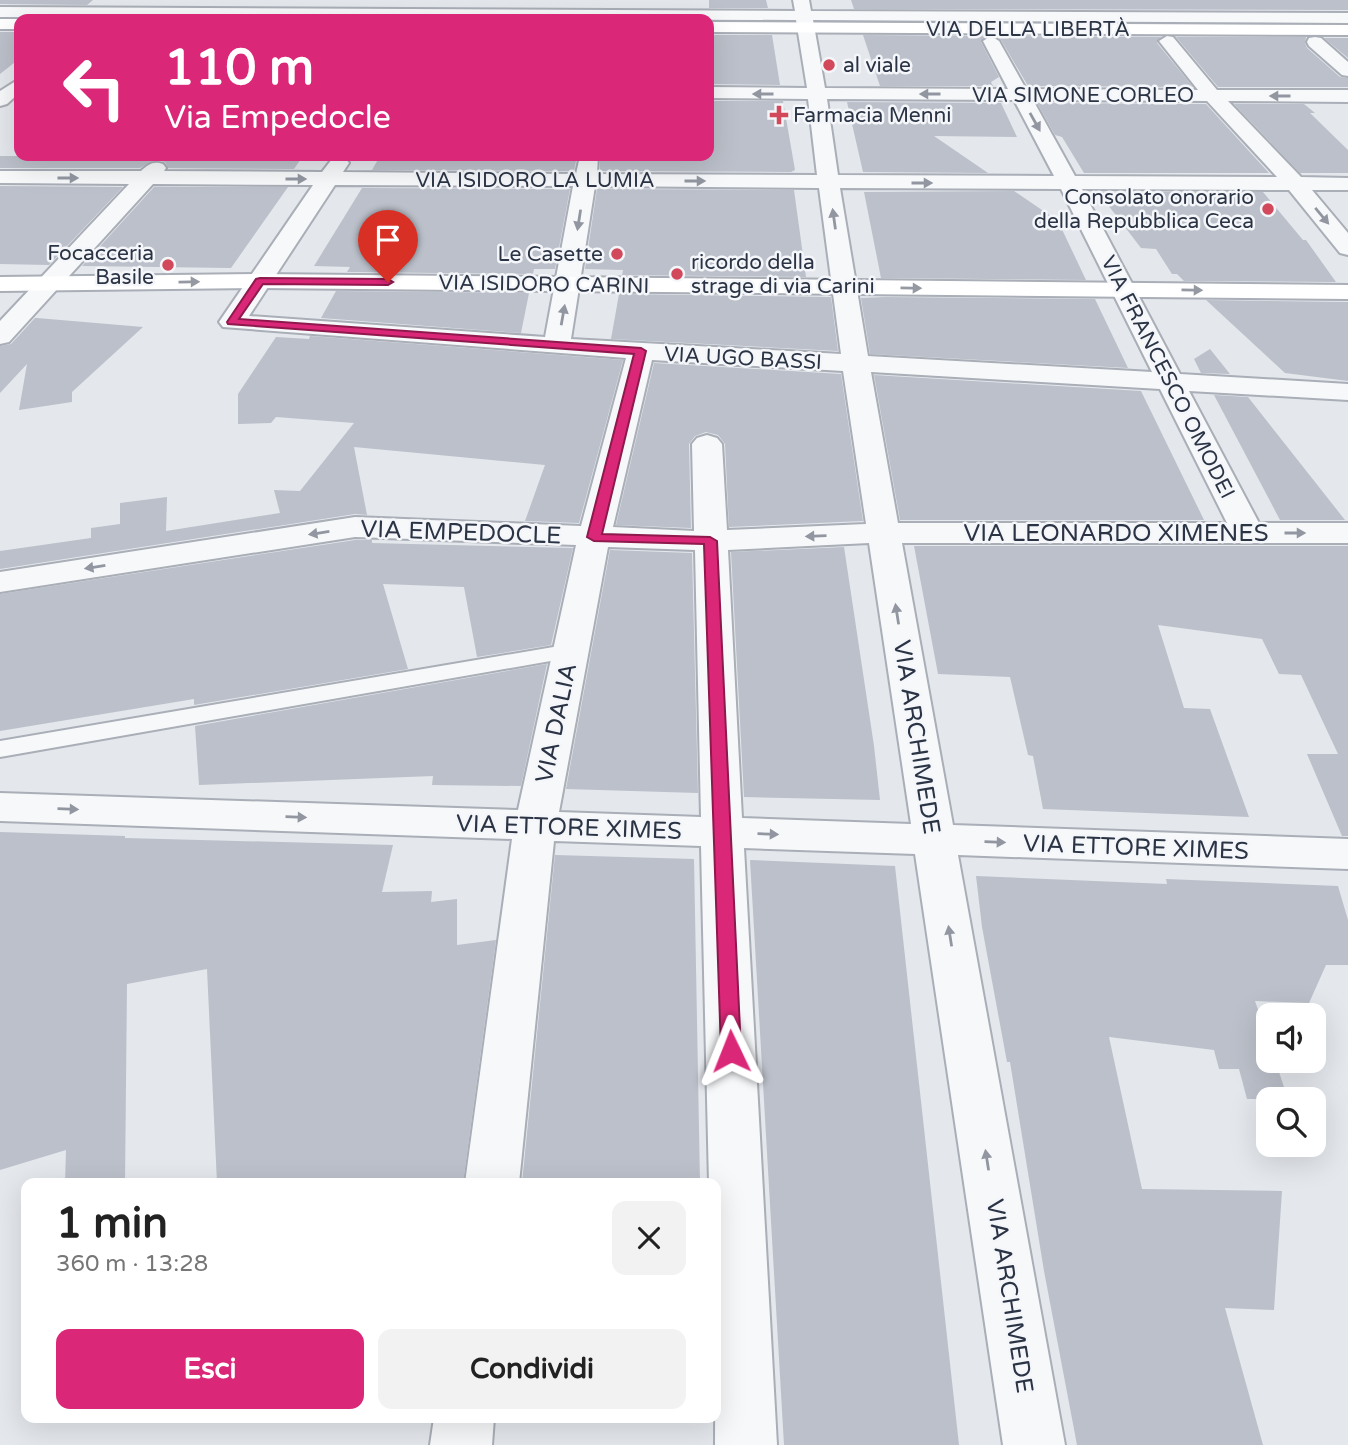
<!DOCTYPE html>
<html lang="it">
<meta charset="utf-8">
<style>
:root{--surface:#fff;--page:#f2f2f2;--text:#222;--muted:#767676;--accent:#db2777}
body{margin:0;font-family:"Varela Round",sans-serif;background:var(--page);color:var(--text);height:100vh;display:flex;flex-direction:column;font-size:26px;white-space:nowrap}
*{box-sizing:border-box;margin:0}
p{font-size:23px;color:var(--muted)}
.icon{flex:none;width:38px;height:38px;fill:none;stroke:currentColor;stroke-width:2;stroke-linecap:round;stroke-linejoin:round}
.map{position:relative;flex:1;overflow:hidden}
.sheet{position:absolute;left:21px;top:1178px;width:700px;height:245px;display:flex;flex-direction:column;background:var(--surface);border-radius:14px;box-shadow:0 7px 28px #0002}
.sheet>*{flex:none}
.banner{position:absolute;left:14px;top:14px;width:700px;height:147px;border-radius:14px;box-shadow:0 7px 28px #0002;background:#db2777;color:#fff;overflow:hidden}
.controls{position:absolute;left:1256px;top:1003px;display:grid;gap:14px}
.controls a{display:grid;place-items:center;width:70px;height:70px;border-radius:14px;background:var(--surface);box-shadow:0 7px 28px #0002;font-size:35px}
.pin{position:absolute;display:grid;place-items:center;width:60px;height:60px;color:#fff;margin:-72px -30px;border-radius:50% 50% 50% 0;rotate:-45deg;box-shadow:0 0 7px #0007}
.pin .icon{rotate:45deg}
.me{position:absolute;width:77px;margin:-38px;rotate:358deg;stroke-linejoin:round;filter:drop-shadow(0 0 5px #0008)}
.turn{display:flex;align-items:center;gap:24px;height:147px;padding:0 35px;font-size:32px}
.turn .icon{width:91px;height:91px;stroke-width:2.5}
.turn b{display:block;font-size:49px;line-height:60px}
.round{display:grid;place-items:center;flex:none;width:74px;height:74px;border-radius:14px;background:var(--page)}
.overview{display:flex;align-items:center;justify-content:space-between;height:119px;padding:0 35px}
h1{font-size:42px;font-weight:800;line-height:52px}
.button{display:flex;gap:14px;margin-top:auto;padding:14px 35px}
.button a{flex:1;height:80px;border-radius:14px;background:var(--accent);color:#fff;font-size:28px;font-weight:800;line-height:80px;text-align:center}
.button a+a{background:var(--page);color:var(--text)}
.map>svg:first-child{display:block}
.building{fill:#bbc0ca}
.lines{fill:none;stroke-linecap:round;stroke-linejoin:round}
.lane-casing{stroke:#a9aeb7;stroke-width:4}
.street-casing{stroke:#a9aeb7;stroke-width:4}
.secondary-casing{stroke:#a9aeb7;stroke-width:4}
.lane{fill:#f7f8fa;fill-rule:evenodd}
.street{fill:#f7f8fa;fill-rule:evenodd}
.secondary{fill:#fff;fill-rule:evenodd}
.oneway{fill:#9196a0}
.oneway2{fill:#959aa2}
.route{fill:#db2777;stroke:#8e194d;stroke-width:2}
.poi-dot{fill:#d1495b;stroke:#f4f6f9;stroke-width:2.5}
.labels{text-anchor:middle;stroke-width:5;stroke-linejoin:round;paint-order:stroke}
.far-street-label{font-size:21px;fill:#2b3445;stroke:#f4f6f9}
.far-poi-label{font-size:21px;fill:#2b3445;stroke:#f4f6f9;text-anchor:start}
.street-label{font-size:24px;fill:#2b3445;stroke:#f4f6f9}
</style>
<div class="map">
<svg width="1348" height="1445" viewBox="0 0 1348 1445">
<rect width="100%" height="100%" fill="#e4e7ec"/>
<!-- building -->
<path class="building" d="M 0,0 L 93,0 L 87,5 L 0,4 Z
M 709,0 L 766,0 L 768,8 L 709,8 Z
M 851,0 L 1348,0 L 1348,10 L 854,9 Z
M 0,32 L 19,32 L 19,59 L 0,74 Z
M 709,35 L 772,35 L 780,85 L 709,84 Z
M 863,35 L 986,36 L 981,42 L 999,77 L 991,82 L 993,86 L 880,86 Z
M 996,36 L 1161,37 L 1157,43 L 1193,87 L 1028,86 L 1001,40 Z
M 1176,37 L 1306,37 L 1305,43 L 1307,48 L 1340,77 L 1348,78 L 1348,87 L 1218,87 Z
M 1324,38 L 1348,38 L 1348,58 Z
M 709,101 L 783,101 L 795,170 L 791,172 L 600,171 L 600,156 L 709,156 Z
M 847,102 L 1001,103 L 1017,137 L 934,136 L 988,173 L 863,172 Z
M 1037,103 L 1206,104 L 1269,173 L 1084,173 L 1062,137 L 1055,135 Z
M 1234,104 L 1304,104 L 1315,113 L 1310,113 L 1348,150 L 1348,173 L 1300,173 Z
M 0,156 L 303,156 L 294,169 L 168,168 L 165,162 L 157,160 L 140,168 L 0,168 Z
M 380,156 L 577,156 L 574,171 L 372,170 Z
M 0,186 L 123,187 L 49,265 L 0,264 Z
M 154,187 L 288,187 L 231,268 L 82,266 Z
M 362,188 L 570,189 L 555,269 L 534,269 L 533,274 L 347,272 L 350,267 L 314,266 Z
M 597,189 L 794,190 L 806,277 L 622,275 L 623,270 L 585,269 Z
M 1014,191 L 1058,221 L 1086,280 L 881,278 L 864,192 Z
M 1098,192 L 1263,192 L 1303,240 L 1306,240 L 1336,282 L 1184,281 L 1177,274 L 1172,274 L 1156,249 L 1141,248 Z
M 336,291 L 529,293 L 521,333 L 321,318 Z
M 619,294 L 831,297 L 838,351 L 611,339 Z
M 885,297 L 1095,299 L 1128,368 L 870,354 L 861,298 Z
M 1206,300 L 1348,302 L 1348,381 L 1285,373 Z
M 35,318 L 37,318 L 143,327 L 72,392 L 72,402 L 19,410 L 27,364 L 0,393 L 0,346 L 11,344 Z
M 310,336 L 623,360 L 579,523 L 525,521 L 545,465 L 354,447 L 367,515 L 355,514 L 0,569 L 0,551 L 91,538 L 91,528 L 120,524 L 120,503 L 167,497 L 166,531 L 280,513 L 274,490 L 300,491 L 354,423 L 276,417 L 271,423 L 238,424 L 238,394 L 276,337 L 309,339 Z
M 1210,349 L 1230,374 L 1201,373 L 1194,359 Z
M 654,363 L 841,374 L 863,521 L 729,527 L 725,444 L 718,435 L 706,432 L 695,436 L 689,444 L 691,528 L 616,525 Z
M 874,375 L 1141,391 L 1204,520 L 900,520 Z
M 1214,395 L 1248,397 L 1345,520 L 1280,520 Z
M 355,540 L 372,540 L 372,543 L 573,548 L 551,645 L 477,657 L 464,587 L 383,584 L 408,669 L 194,705 L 194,699 L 0,731 L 0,594 Z
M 914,546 L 1348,546 L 1348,836 L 1342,836 L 1307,754 L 1338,754 L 1301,675 L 1279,674 L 1262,639 L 1158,625 L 1184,708 L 1210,709 L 1249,817 L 1043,809 L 1033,756 L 1028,755 L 1010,677 L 938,674 Z
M 844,547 L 874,746 L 880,800 L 744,797 L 731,552 Z
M 610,550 L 692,553 L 698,793 L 566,789 Z
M 547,664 L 521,786 L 432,785 L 433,776 L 199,785 L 195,726 Z
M 0,832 L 125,836 L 125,838 L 393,845 L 382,892 L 432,891 L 431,902 L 457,899 L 457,945 L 496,940 L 463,1183 L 217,1183 L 207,969 L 127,984 L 125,1183 L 65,1183 L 66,1150 L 0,1170 Z
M 555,855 L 694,859 L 700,1183 L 522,1183 Z
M 750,860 L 895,866 L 959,1445 L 784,1445 Z
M 976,876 L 1167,884 L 1166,879 L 1338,886 L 1348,920 L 1348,965 L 1326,965 L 1309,1003 L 1255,1001 L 1269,1042 L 1269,1060 L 1275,1060 L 1288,1099 L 1247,1099 L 1239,1069 L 1219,1069 L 1214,1050 L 1109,1037 L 1142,1189 L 1282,1191 L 1274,1310 L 1225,1308 L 1263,1445 L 1077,1445 L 1044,1271 L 1010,1062 L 1007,1062 L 982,927 Z"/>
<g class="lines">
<!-- lane casing -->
<g class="lane-casing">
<path id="lane" d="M 571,644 L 579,646 L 583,651 L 579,656 L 0,757 L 0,741 Z"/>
</g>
<!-- street casing -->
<g class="street-casing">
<path id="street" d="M 793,0 L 809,0 L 811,11 L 1348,13 L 1348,23 L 813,20 L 825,88 L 1008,89 L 983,41 L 991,36 L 999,41 L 1026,89 L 1198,90 L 1159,41 L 1167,36 L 1173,37 L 1217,90 L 1348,90 L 1348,102 L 1228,101 L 1301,177 L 1348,178 L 1348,190 L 1312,190 L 1348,233 L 1348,255 L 1340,253 L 1289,190 L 1082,189 L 1180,374 L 1348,384 L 1348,400 L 1189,391 L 1259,523 L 1348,523 L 1348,543 L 902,543 L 953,825 L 1348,839 L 1348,869 L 958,855 L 1065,1445 L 1003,1445 L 915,854 L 744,848 L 777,1445 L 715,1445 L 716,1183 L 709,1183 L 701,846 L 554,841 L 519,1183 L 465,1183 L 512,839 L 0,821 L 0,793 L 518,810 L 576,545 L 355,537 L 0,592 L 0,572 L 355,517 L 581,526 L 626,358 L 223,327 L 219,322 L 313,185 L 153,184 L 9,342 L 0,344 L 0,321 L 129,184 L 0,183 L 0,171 L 141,171 C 149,164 153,161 163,164 L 166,168 L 164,171 L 322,172 L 332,159 L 346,159 L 349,163 L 343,172 L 576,174 L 580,156 L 598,156 L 597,174 L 817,175 L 808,99 L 709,98 L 709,87 L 807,88 L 796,20 L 0,17 L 0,7 L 795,11 ZM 827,99 L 1014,100 L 1054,176 L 838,175 ZM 1033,100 L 1207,101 L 1277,177 L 1075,176 ZM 335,185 L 573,186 L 545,337 L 249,316 ZM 595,186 L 819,188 L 841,354 L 571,339 ZM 840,188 L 1061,189 L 1152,372 L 868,356 ZM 652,360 L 843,371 L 866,524 L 727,530 L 722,444 L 717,438 L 707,435 L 697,438 L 692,444 L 694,531 L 613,527 ZM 871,372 L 1160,389 L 1227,523 L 898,523 ZM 869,543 L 911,824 L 742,818 L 728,550 ZM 608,547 L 695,550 L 701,817 L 559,812 Z
M 1315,37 L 1321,38 L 1348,62 L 1348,76 L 1342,75 L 1309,46 L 1307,42 L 1309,38 Z
M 19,79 L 19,93 L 7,104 L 0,106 L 0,91 Z
M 434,1418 L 494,1418 L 492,1445 L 430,1445 Z"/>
</g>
<!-- secondary casing -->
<g class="secondary-casing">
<path id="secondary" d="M 0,19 L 20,19 L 19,29 L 0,29 Z
M 709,22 L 1348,25 L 1348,35 L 709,32 Z
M 260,274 L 1348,285 L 1348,299 L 260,288 L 0,291 L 0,277 Z"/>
</g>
<!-- lane -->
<use href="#lane" class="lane"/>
<!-- street -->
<use href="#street" class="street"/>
<!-- secondary -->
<use href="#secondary" class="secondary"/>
</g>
<!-- one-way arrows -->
<defs><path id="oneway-solid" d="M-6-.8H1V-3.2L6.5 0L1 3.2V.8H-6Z" transform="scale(1.75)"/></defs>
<g class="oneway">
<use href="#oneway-solid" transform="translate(763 94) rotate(-180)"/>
<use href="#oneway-solid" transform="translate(930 94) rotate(-180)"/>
<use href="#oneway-solid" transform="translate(1280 96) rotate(-180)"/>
<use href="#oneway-solid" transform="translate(1035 122) rotate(61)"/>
<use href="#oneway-solid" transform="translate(68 178)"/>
<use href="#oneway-solid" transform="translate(296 179)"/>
<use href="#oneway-solid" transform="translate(695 181)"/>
<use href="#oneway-solid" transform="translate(922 183)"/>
<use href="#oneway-solid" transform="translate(1322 216) rotate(50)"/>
<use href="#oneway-solid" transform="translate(834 219) rotate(-98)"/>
<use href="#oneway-solid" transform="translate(579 220) rotate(99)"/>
<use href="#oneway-solid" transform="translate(563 315) rotate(-80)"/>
<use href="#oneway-solid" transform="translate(319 533) rotate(171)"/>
<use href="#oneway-solid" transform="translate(1295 533)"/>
<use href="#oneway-solid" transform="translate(816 536) rotate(178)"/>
<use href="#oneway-solid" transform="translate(95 567) rotate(171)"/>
<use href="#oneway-solid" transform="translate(897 614) rotate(-99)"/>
<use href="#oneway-solid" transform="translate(68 809) rotate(2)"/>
<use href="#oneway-solid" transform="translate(296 817) rotate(2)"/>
<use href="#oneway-solid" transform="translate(768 834) rotate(2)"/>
<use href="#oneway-solid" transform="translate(995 842) rotate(2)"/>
<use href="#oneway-solid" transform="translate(950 936) rotate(-99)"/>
<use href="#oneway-solid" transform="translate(987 1160) rotate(-99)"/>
</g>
<g class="oneway2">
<use href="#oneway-solid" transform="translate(189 282) rotate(-1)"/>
<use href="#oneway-solid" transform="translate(911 288) rotate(1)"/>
<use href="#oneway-solid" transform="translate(1192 290) rotate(1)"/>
</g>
<!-- route -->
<path class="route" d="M 260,278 L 388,279 L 393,282 L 388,285 L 263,284 L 239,319 L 641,348 L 646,351 L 602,534 L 710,537 L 717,541 L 741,1051 L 738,1057 L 731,1059 L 723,1057 L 721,1051 L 704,544 L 594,541 L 587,537 L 634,354 L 228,324 L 227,322 L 256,279 Z"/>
<!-- markers -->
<g class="poi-dot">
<circle cx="829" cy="65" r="7"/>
<path d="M775.5 104.5h7v7h7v7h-7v7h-7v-7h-7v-7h7z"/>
<circle cx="1268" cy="209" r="7"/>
<circle cx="617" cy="254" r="7"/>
<circle cx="168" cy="265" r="7"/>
<circle cx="677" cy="274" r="7"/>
</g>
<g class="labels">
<!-- far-street labels -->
<g class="far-street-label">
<text x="1028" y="36">VIA DELLA LIBERTÀ</text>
<text x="1083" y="102">VIA SIMONE CORLEO</text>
<text x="535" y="187">VIA ISIDORO LA LUMIA</text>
<text transform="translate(544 284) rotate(1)" y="7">VIA ISIDORO CARINI</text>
<text transform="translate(743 358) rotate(3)" y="7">VIA UGO BASSI</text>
<text transform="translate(1168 377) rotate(63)" y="7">VIA FRANCESCO OMODEI</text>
</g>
<!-- far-poi labels -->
<g class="far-poi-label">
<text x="843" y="72">al viale</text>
<text x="793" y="122">Farmacia Menni</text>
<text x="1254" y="204" text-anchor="end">Consolato onorario<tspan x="1254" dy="24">della Repubblica Ceca</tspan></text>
<text x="154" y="260" text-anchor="end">Focacceria<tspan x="154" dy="24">Basile</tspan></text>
<text x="603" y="261" text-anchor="end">Le Casette</text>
<text x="691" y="269">ricordo della<tspan x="691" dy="24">strage di via Carini</tspan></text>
</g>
<!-- street labels -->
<g class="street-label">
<text transform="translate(461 532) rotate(2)" y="8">VIA EMPEDOCLE</text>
<text x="1116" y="541">VIA LEONARDO XIMENES</text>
<text transform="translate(556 723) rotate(-78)" y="8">VIA DALIA</text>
<text transform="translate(917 737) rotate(81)" y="8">VIA ARCHIMEDE</text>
<text transform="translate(569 827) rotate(2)" y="8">VIA ETTORE XIMES</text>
<text transform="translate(1136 847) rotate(2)" y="8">VIA ETTORE XIMES</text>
<text transform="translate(1010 1296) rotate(81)" y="8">VIA ARCHIMEDE</text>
</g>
</g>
</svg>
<div class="controls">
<a><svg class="icon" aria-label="sound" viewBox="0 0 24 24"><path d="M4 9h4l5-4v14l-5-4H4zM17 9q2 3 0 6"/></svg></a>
<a><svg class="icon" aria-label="search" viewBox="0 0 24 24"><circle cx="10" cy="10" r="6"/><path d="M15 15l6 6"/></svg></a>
</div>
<div class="pin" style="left:388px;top:282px;background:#d93025"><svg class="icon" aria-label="arrive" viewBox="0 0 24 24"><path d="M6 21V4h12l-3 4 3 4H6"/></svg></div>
<svg class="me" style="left:731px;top:1051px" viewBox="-20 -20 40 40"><path d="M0-17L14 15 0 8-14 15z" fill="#db2777" stroke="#fff" stroke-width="4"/></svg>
<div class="banner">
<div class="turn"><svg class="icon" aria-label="left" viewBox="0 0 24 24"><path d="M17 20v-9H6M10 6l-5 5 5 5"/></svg><div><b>110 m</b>Via Empedocle</div></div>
</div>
<section class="sheet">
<div class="overview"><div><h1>1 min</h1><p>360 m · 13:28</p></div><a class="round"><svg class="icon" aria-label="close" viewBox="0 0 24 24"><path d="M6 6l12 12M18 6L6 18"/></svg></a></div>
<div class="button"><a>Esci</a><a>Condividi</a></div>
</section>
</div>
